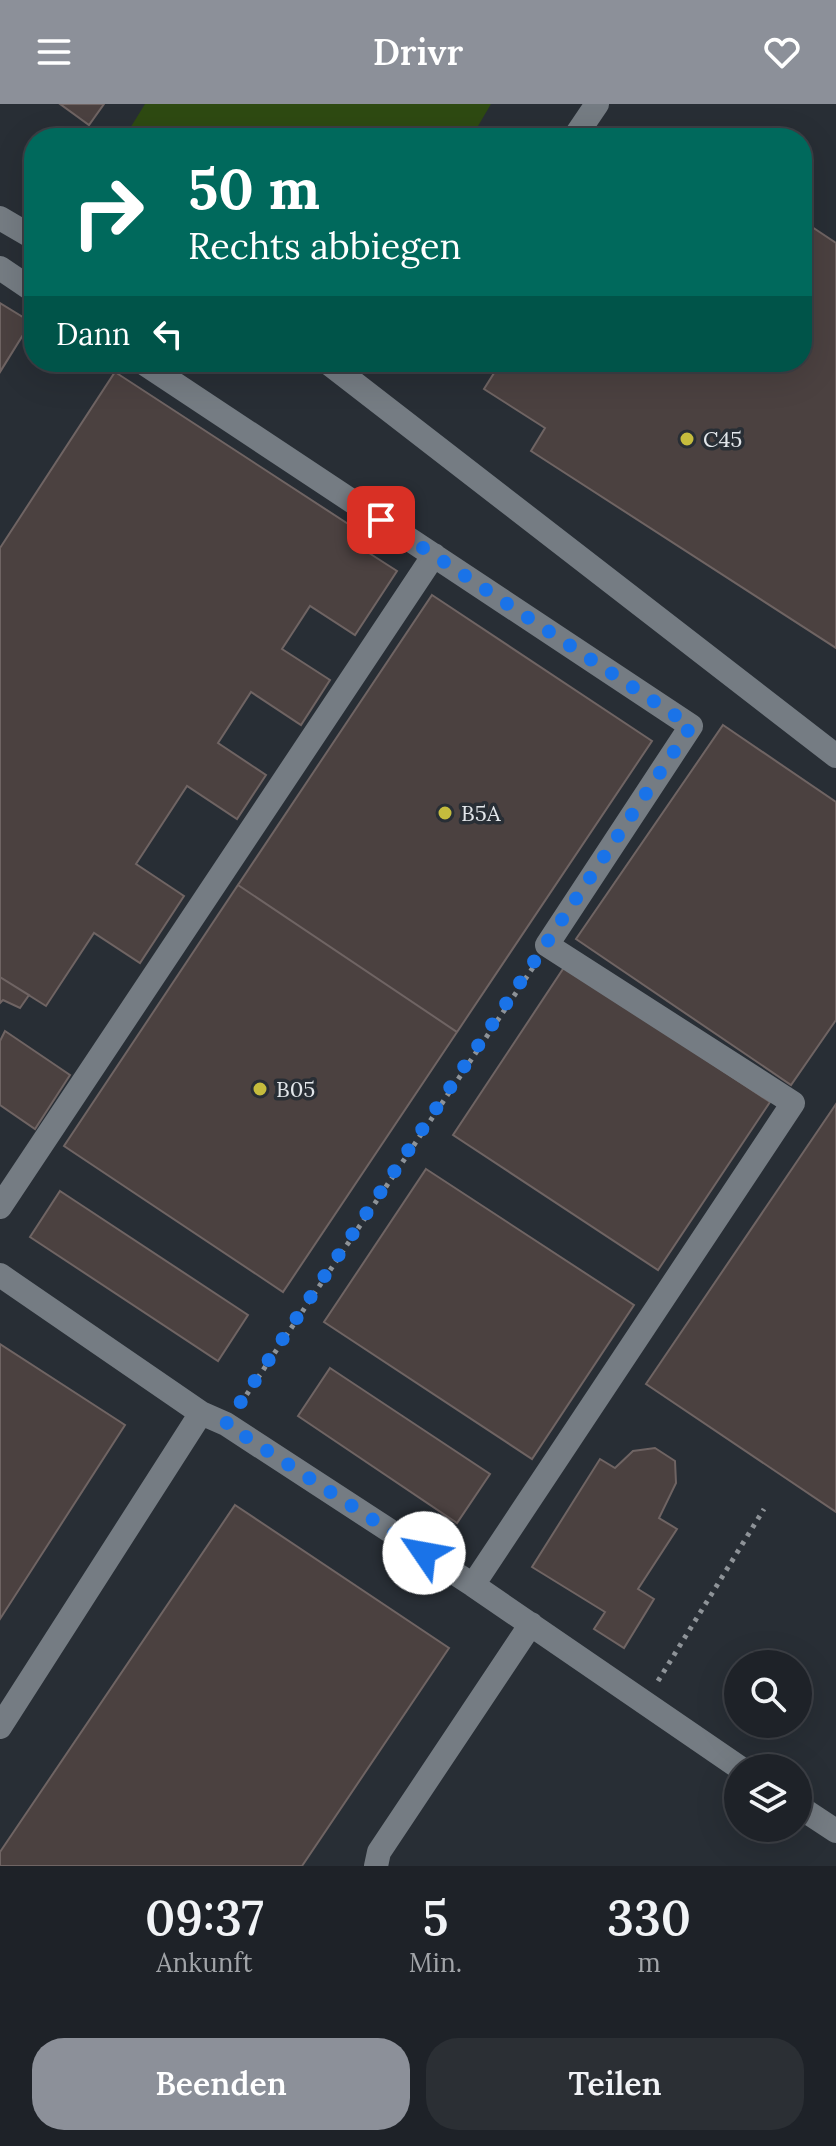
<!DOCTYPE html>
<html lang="de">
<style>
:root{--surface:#1e2228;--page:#2b2f34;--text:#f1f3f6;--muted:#a1a4a8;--line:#3c3f45;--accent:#8c9099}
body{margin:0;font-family:Lora,serif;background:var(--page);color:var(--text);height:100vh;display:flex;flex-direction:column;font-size:30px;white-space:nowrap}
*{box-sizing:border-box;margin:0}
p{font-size:26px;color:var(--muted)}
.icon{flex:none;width:44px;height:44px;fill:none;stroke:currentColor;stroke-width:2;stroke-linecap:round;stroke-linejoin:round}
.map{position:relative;height:1762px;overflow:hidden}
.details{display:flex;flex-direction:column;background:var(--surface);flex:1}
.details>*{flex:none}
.banner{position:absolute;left:24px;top:24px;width:788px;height:244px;border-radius:32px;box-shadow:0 8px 32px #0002,0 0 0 2px var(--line);background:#00695c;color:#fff;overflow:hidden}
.tools{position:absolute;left:724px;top:1546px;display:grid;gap:16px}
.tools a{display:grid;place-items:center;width:88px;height:88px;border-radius:50%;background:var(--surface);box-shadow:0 8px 32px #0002,0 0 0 2px var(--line);font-size:40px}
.pin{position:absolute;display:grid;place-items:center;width:68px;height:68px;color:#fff;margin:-34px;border-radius:16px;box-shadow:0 4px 12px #0006}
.me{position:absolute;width:88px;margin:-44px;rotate:303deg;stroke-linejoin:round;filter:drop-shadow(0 0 6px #0008)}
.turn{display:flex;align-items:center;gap:28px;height:168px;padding:0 32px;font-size:36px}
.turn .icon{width:104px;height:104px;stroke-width:2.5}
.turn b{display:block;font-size:56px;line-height:68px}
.then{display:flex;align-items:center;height:76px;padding:0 32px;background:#0003;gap:16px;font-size:30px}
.eta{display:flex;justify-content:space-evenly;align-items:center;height:136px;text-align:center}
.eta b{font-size:48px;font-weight:600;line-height:56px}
.button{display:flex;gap:16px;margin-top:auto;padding:16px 32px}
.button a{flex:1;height:92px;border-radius:32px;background:var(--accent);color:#fff;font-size:32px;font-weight:600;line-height:92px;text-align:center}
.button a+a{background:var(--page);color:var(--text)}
header{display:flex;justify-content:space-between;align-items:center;height:104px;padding:0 32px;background:var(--accent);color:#fff;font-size:36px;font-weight:600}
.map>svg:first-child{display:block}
.green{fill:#2e4a12}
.building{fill:#4b4140;stroke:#6f6463;stroke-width:2}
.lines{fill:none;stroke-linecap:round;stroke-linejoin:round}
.path{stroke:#8e9398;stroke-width:5;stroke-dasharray:4 6;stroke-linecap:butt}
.minor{stroke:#757c83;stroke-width:24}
.route{stroke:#1a73e8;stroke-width:14;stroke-dasharray:0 25.2}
.poi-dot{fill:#c5bc3d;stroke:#282e35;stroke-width:3}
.labels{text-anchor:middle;stroke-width:7;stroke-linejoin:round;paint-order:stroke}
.poi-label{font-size:22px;fill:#e2e6ea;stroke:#282e35;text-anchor:start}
</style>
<header><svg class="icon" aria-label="menu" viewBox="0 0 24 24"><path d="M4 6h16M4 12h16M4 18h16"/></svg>Drivr<svg class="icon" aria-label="heart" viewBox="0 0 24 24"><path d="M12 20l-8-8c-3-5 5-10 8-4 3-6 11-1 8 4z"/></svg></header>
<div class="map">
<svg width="836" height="1762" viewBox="0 0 836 1762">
<rect width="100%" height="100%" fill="#282e35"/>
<!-- green -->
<path class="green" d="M 145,0 L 491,0 L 471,34 L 124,34 Z"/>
<!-- building -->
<path class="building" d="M 60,0 L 104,0 L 89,21 Z
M 806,119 L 836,139 L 836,544 L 531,347 L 545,324 L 484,285 L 501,258 L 802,258 L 802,125 Z
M 0,199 L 31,218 L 0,268 Z
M 115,268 L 362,429 L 355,440 L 397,467 L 355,531 L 310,502 L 282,545 L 330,576 L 301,621 L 251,588 L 218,639 L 266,671 L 237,715 L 187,682 L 136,760 L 184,792 L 140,859 L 94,829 L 46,902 L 0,873 L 0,444 Z
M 432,491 L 652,637 L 457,928 L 238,781 Z
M 723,621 L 836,698 L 836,916 L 791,981 L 576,835 Z
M 238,781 L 457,928 L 283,1188 L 64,1042 Z
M 565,862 L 770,998 L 658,1166 L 453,1031 Z
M 0,873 L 29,891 L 20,904 L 3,896 L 0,899 Z
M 5,927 L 70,971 L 35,1025 L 0,1001 L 0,937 Z
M 836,1000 L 836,1408 L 646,1280 Z
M 426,1065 L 634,1201 L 532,1355 L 324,1218 Z
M 60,1087 L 248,1211 L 218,1257 L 30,1133 Z
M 0,1240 L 125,1321 L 0,1515 Z
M 330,1264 L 490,1370 L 457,1419 L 298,1312 Z
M 655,1344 L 675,1357 L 676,1379 L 659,1414 L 677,1425 L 638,1485 L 654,1495 L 624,1544 L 594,1525 L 605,1508 L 532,1463 L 600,1355 L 615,1364 L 633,1347 Z
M 235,1401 L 449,1544 L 302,1762 L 0,1762 L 0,1748 Z"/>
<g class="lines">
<!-- path -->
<path class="path" d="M 241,1299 L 534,862
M 658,1577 L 764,1405"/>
<!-- minor -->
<path class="minor" d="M 574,34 L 597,0
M 0,114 L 34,134
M 0,164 L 34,187
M 142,258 L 691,622 L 547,841 L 793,999 L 473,1481
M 327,258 L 836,652
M 0,1103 L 434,451
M 0,1171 L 201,1309 L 226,1320 L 473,1481 L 740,1664
M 0,1623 L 201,1309
M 798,1702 L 836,1727
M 376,1762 L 379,1748 L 531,1520"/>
</g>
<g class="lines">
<!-- route -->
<path class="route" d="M 381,416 L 691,622 L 226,1320 L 424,1449"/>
</g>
<!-- markers -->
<g class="poi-dot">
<circle cx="687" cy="335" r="8"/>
<circle cx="445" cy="709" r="8"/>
<circle cx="260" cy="985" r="8"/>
</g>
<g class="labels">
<!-- poi labels -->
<g class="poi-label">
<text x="703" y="343">C45</text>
<text x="461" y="717">B5A</text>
<text x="276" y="993">B05</text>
</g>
</g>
</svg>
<div class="tools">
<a><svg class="icon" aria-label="search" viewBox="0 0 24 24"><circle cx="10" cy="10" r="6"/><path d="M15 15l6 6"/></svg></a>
<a><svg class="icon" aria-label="layers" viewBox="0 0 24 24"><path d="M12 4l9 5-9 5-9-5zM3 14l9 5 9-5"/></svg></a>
</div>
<div class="pin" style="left:381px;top:416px;background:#d93025"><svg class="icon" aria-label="arrive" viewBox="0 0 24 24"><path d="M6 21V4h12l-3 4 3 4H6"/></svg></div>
<svg class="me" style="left:424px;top:1449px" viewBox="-20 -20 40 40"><circle r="19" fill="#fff"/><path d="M0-13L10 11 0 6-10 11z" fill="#1a73e8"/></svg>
<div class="banner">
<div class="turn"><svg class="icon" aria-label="right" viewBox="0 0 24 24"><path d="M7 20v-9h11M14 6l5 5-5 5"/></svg><div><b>50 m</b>Rechts abbiegen</div></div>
<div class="then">Dann<svg class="icon" aria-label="left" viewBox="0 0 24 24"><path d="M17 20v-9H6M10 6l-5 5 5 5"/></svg></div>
</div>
</div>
<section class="details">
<div class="eta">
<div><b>09:37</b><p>Ankunft</p></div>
<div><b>5</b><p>Min.</p></div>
<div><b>330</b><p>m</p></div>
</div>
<div class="button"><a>Beenden</a><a>Teilen</a></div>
</section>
